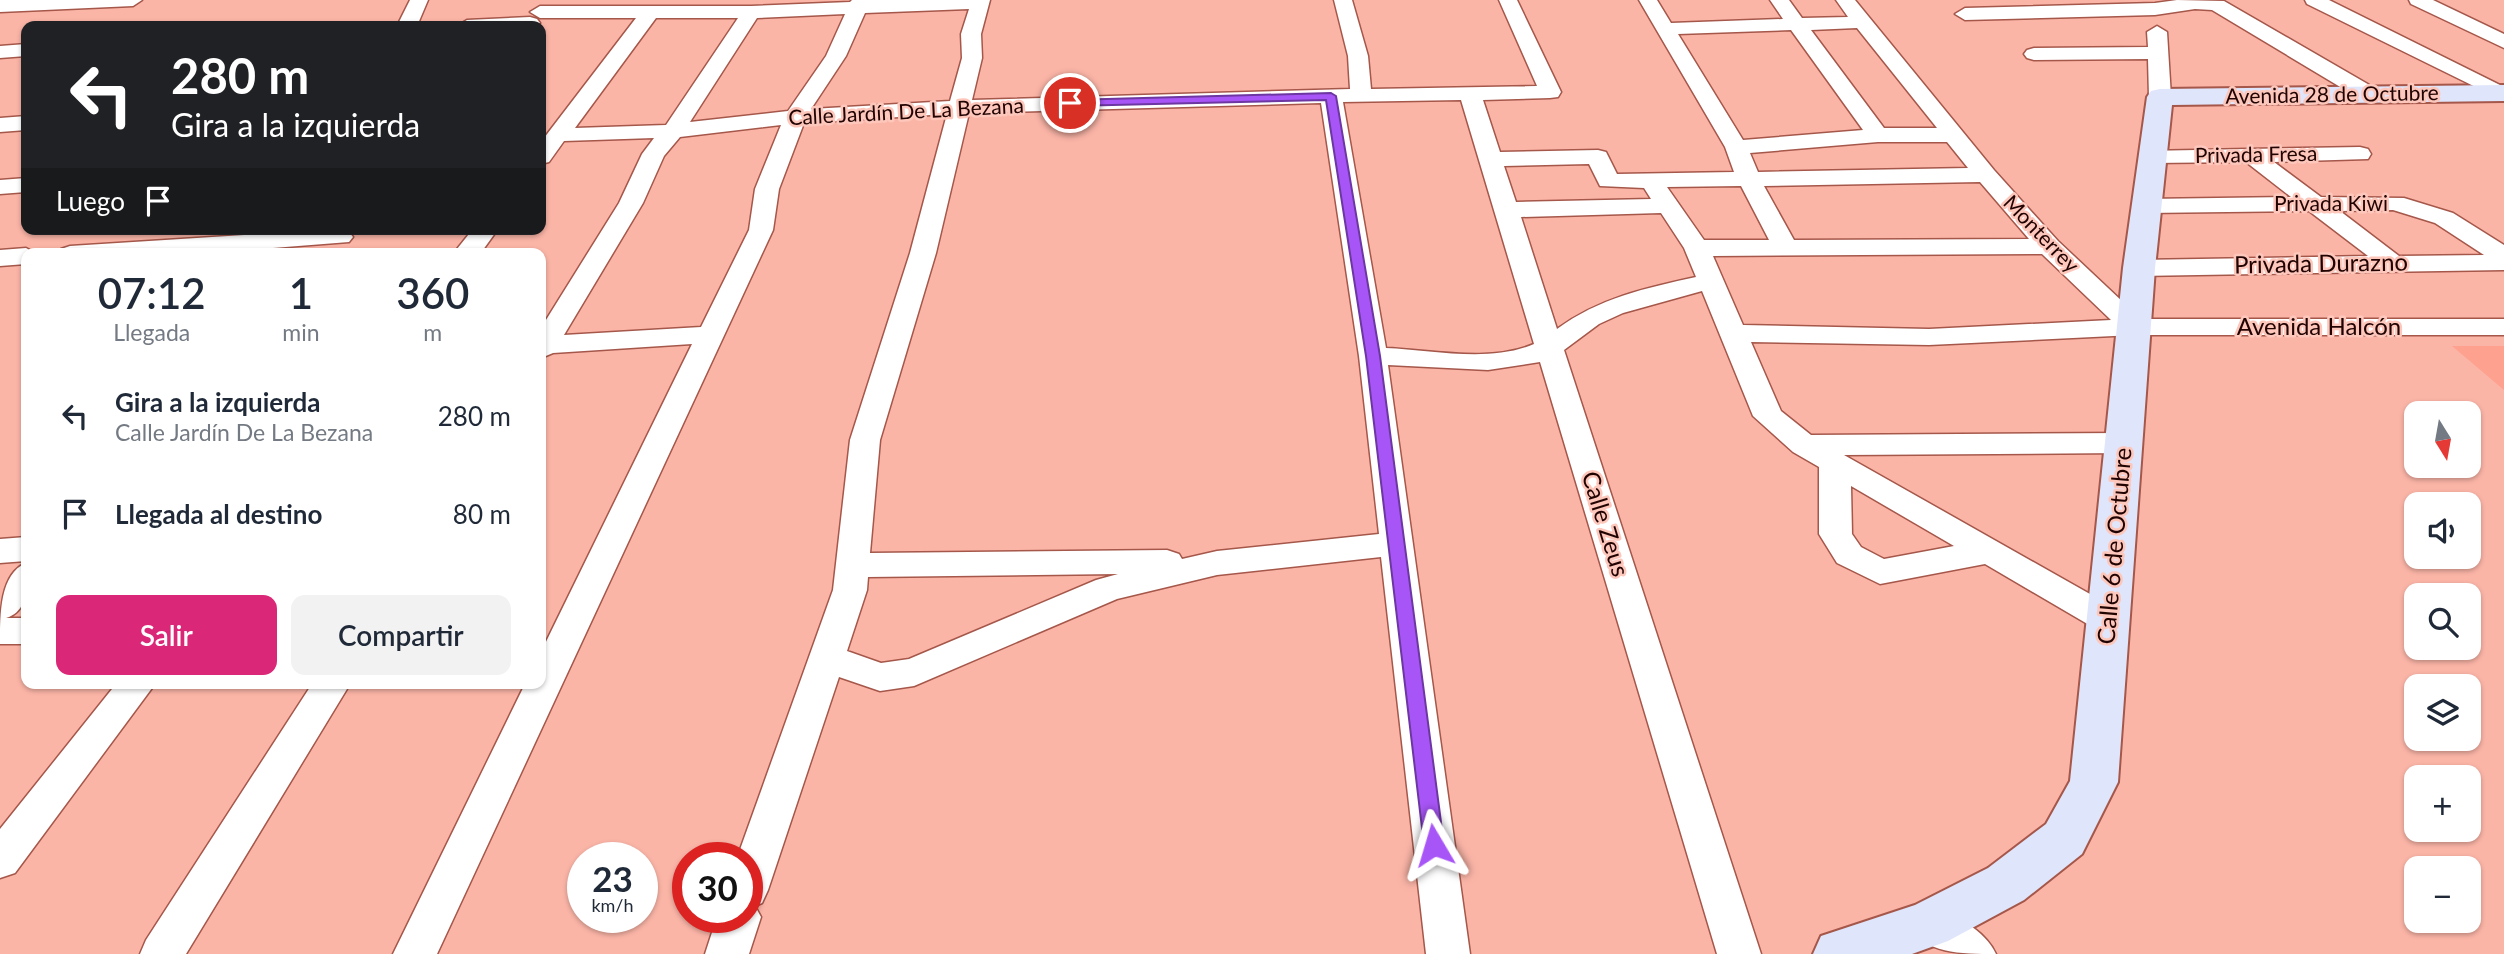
<!DOCTYPE html>
<html lang="es">
<meta charset="utf-8">
<style>
:root{--surface:#fff;--page:#f2f2f3;--text:#1f2937;--muted:#747a83;--accent:#db2777}
body{margin:0;font-family:Lato,sans-serif;background:var(--page);color:var(--text);height:100vh;display:flex;flex-direction:column;font-size:26px;white-space:nowrap}
*{box-sizing:border-box;margin:0}
p{font-size:23px;color:var(--muted)}
.icon{flex:none;width:38px;height:38px;fill:none;stroke:currentColor;stroke-width:2;stroke-linecap:round;stroke-linejoin:round}
.map{position:relative;flex:1;overflow:hidden}
.details{position:absolute;left:21px;top:248px;width:525px;height:441px;display:flex;flex-direction:column;background:var(--surface);border-radius:14px;box-shadow:0 2px 5px #0004}
.details>*{flex:none}
.top-card{position:absolute;left:21px;top:21px;width:525px;height:214px;border-radius:14px;box-shadow:0 2px 5px #0004;background:#202124;color:#fff;overflow:hidden}
.needle{width:46px;rotate:169deg}
.controls{position:absolute;left:2404px;top:401px;display:grid;gap:14px}
.controls a{display:grid;place-items:center;width:77px;height:77px;border-radius:14px;background:var(--surface);box-shadow:0 2px 5px #0004;font-size:35px}
.speed{position:absolute;left:567px;top:842px;display:flex;gap:14px;font-size:35px;font-weight:700;text-align:center}
.speed>*{display:grid;place-content:center;width:91px;height:91px;border-radius:50%;background:var(--surface);box-shadow:0 2px 5px #0004;line-height:1}
.speed small{font-size:18px;font-weight:400}
.speed .limit{border:10px solid #d22;background:#fff;color:#111}
.pin{position:absolute;display:grid;place-items:center;width:60px;height:60px;color:#fff;margin:-30px;border:4px solid #fff;border-radius:50%;box-shadow:0 2px 7px #0007}
.me{position:absolute;width:77px;margin:-38px;rotate:353deg;stroke-linejoin:round;filter:drop-shadow(0 0 5px #0008)}
.turn{display:flex;align-items:center;gap:24px;height:147px;padding:0 35px;font-size:32px}
.turn .icon{width:91px;height:91px;stroke-width:2.5}
.turn b{display:block;font-size:49px;line-height:60px}
.then{display:flex;align-items:center;height:66px;padding:0 35px;background:#0003;gap:14px;font-size:26px}
.eta{display:flex;justify-content:space-evenly;align-items:center;height:119px;text-align:center}
.eta b{font-size:42px;font-weight:600;line-height:49px}
.button{display:flex;gap:14px;margin-top:auto;padding:14px 35px}
.button a{flex:1;height:80px;border-radius:14px;background:var(--accent);color:#fff;font-size:28px;font-weight:600;line-height:80px;text-align:center}
.button a+a{background:var(--page);color:var(--text)}
ul{padding:0;list-style:none}
li{display:flex;align-items:center;gap:21px;height:98px;padding:0 35px}
li div{flex:1}
li b{display:block;font-size:26px}
li em{font-style:normal}
.map>svg:first-child{display:block}
.built{fill:#ffa18f}
.lines{fill:none;stroke-linecap:round;stroke-linejoin:round}
.street-casing{stroke:#a5574a;stroke-width:3}
.secondary-casing{stroke:#a5574a;stroke-width:4}
.street{fill:#fff;fill-rule:evenodd}
.secondary{fill:#dfe5fa;fill-rule:evenodd}
.route{fill:#a855f7;stroke:#6d37a1;stroke-width:2}
.labels{text-anchor:middle;stroke-width:5;stroke-linejoin:round;paint-order:stroke}
.far-street-label{font-size:21px;fill:#210402;stroke:#fdc7bc}
.street-label{font-size:24px;fill:#210402;stroke:#fdc7bc}
</style>
<div class="map">
<svg width="2504" height="954" viewBox="0 0 2504 954">
<rect width="100%" height="100%" fill="#fbb5a7"/>
<!-- built -->
<path class="built" d="M 2452,346 L 2504,346 L 2504,390 Z"/>
<g class="lines">
<!-- street casing -->
<g class="street-casing">
<path id="street" d="M 0,0 L 142,0 L 133,6 L 0,12 Z
M 410,0 L 428,0 L 417,26 L 397,26 Z
M 852,0 L 990,0 L 981,34 L 982,58 L 972,100 L 1350,89 L 1348,56 L 1334,0 L 1352,0 L 1368,56 L 1371,89 L 1537,86 L 1499,0 L 1517,0 L 1561,92 L 1558,97 L 1550,98 L 1483,100 L 1500,152 L 1598,150 L 1606,152 L 1617,174 L 1734,172 L 1725,147 L 1639,0 L 1657,0 L 1671,23 L 1783,19 L 1770,0 L 1789,0 L 1802,18 L 1848,17 L 1836,0 L 1855,0 L 1994,170 L 2058,241 L 2141,319 L 2504,319 L 2504,335 L 2134,335 L 1929,345 L 1751,342 L 1781,411 L 1811,435 L 2124,433 L 2135,436 L 2139,443 L 2135,450 L 2124,453 L 1844,455 L 2120,611 L 2126,620 L 2120,629 L 2108,633 L 2096,629 L 1985,564 L 1880,584 L 1837,563 L 1819,534 L 1819,467 L 1793,452 L 1753,416 L 1702,291 L 1623,313 L 1599,324 L 1564,350 L 1761,954 L 1717,954 L 1540,362 L 1488,370 L 1388,365 L 1470,954 L 1426,954 L 1381,557 L 1217,575 L 1117,599 L 914,686 L 880,691 L 839,677 L 768,890 L 762,903 L 755,906 L 761,917 L 749,954 L 705,954 L 717,917 L 747,917 L 747,858 L 737,858 L 833,590 L 850,440 L 910,253 L 947,114 L 804,123 L 779,189 L 773,230 L 437,954 L 393,954 L 525,684 L 541,684 L 541,652 L 692,344 L 553,353 L 541,358 L 541,328 L 619,203 L 642,154 L 654,138 L 564,141 L 549,162 L 541,164 L 541,142 L 636,18 L 540,18 L 530,12 L 540,6 L 751,6 L 850,2 ZM 969,9 L 961,34 L 962,58 L 950,101 L 811,109 L 846,56 L 865,13 ZM 845,14 L 826,56 L 788,111 L 690,122 L 757,18 ZM 656,18 L 738,18 L 666,125 L 575,128 ZM 1857,28 L 1937,128 L 1884,128 L 1811,30 ZM 1791,30 L 1863,130 L 1743,140 L 1678,34 ZM 1461,100 L 1534,344 C 1490,363 1432,350 1386,348 L 1343,102 ZM 1321,103 L 1359,356 L 1379,534 L 1217,551 L 1182,559 L 1179,554 L 1167,550 L 870,553 L 880,440 L 936,253 L 969,113 ZM 781,125 L 755,189 L 749,230 L 701,327 L 564,335 L 643,203 L 664,156 L 680,137 ZM 1878,142 L 1947,142 L 1968,168 L 1758,172 L 1750,153 ZM 1589,164 L 1600,186 L 1644,188 L 1651,199 L 1516,202 L 1504,166 ZM 1980,182 L 2029,239 L 1794,240 L 1764,186 ZM 1741,186 L 1769,240 L 1704,240 L 1667,187 ZM 1661,213 L 1684,248 L 1696,277 C 1646,288 1599,298 1557,329 L 1521,217 ZM 2042,254 L 2111,320 L 1929,329 L 1743,325 L 1713,256 ZM 1851,486 L 1954,546 L 1884,559 L 1861,547 L 1852,534 ZM 1118,574 L 1096,580 L 909,659 L 881,663 L 847,651 L 867,590 L 868,577 Z
M 2177,0 L 2224,1 L 2378,90 L 2381,95 L 2378,100 L 2362,100 L 2212,10 L 2195,9 L 2155,15 L 1965,20 L 1955,14 L 1965,8 L 2155,3 Z
M 2305,0 L 2329,0 L 2504,87 L 2504,101 L 2307,4 Z
M 2409,0 L 2433,0 L 2504,34 L 2504,48 L 2411,4 Z
M 530,17 L 537,19 L 540,23 L 537,26 L 457,26 L 467,20 Z
M 2157,26 L 2167,32 L 2171,97 L 2168,102 L 2152,102 L 2149,97 L 2148,59 L 2034,60 L 2027,58 L 2024,54 L 2027,50 L 2034,48 L 2148,47 L 2147,32 Z
M 26,44 L 26,56 L 0,58 L 0,46 Z
M 26,116 L 26,130 L 0,132 L 0,118 Z
M 2360,147 L 2368,149 L 2371,154 L 2368,159 L 2274,162 L 2321,197 L 2404,198 L 2453,213 L 2504,245 L 2504,270 L 2139,276 L 2130,274 L 2126,268 L 2130,262 L 2139,260 L 2368,256 L 2309,211 L 2146,213 L 2137,211 L 2134,206 L 2137,201 L 2146,199 L 2291,197 L 2246,162 L 2152,163 L 2144,161 L 2141,156 L 2144,151 ZM 2393,210 L 2435,223 L 2484,255 L 2399,256 L 2340,211 Z
M 26,178 L 26,192 L 0,194 L 0,180 Z
M 340,229 L 349,232 L 353,237 L 349,242 L 195,254 L 57,254 L 61,249 L 70,246 Z
M 473,229 L 498,229 L 480,254 L 453,254 Z
M 26,248 L 37,254 L 26,254 L 26,264 L 0,266 L 0,250 Z
M 26,537 L 26,561 L 0,563 L 0,539 Z
M 26,563 C 27,582 30,611 6,618 L 26,618 L 26,644 L 0,644 C 0,613 0,574 26,563 Z
M 116,684 L 155,684 L 15,873 L 0,878 L 0,829 Z
M 312,684 L 350,684 L 186,954 L 140,954 L 146,940 Z
M 1929,904 C 1954,914 1985,930 1996,954 C 1960,954 1925,954 1907,924 L 1914,910 Z"/>
</g>
<!-- secondary casing -->
<g class="secondary-casing">
<path id="secondary" d="M 2504,85 L 2504,101 L 2172,105 L 2155,268 L 2118,782 L 2082,854 L 2024,900 L 1948,941 L 1912,954 L 1813,954 L 1821,936 L 1915,905 L 1988,868 L 2046,824 L 2070,781 L 2123,268 L 2147,97 L 2151,91 L 2160,89 Z"/>
</g>
<!-- street -->
<use href="#street" class="street"/>
<!-- secondary -->
<use href="#secondary" class="secondary"/>
</g>
<!-- route -->
<path class="route" d="M 1331,93 L 1336,96 L 1380,356 L 1444,845 L 1441,851 L 1434,854 L 1427,851 L 1424,845 L 1366,356 L 1326,100 L 1070,106 L 1065,103 L 1070,100 Z"/>
<g class="labels">
<!-- far-street labels -->
<g class="far-street-label">
<text transform="translate(2332 95) rotate(-1)" y="7">Avenida 28 de Octubre</text>
<text transform="translate(906 112) rotate(-3)" y="7">Calle Jardín De La Bezana</text>
<text transform="translate(2256 155) rotate(-1)" y="7">Privada Fresa</text>
<text x="2331" y="211">Privada Kiwi</text>
<text transform="translate(2041 234) rotate(46)" y="7">Monterrey</text>
</g>
<!-- street labels -->
<g class="street-label">
<text transform="translate(2321 264) rotate(-1)" y="8">Privada Durazno</text>
<text x="2319" y="335">Avenida Halcón</text>
<text transform="translate(1605 524) rotate(73)" y="8">Calle Zeus</text>
<text transform="translate(2115 546) rotate(-85)" y="8">Calle 6 de Octubre</text>
</g>
</g>
</svg>
<div class="controls">
<a><svg class="needle" viewBox="-14 -14 28 28"><path d="M0-13l5 13h-10z" fill="#e53935"/><path d="M0 13l5-13h-10z" fill="#747a83"/></svg></a>
<a><svg class="icon" aria-label="sound" viewBox="0 0 24 24"><path d="M4 9h4l5-4v14l-5-4H4zM17 9q2 3 0 6"/></svg></a>
<a><svg class="icon" aria-label="search" viewBox="0 0 24 24"><circle cx="10" cy="10" r="6"/><path d="M15 15l6 6"/></svg></a>
<a><svg class="icon" aria-label="layers" viewBox="0 0 24 24"><path d="M12 4l9 5-9 5-9-5zM3 14l9 5 9-5"/></svg></a>
<a>+</a>
<a>−</a>
</div>
<div class="speed"><div>23<small>km/h</small></div><div class="limit">30</div></div>
<div class="pin" style="left:1070px;top:103px;background:#d93025"><svg class="icon" aria-label="arrive" viewBox="0 0 24 24"><path d="M6 21V4h12l-3 4 3 4H6"/></svg></div>
<svg class="me" style="left:1434px;top:845px" viewBox="-20 -20 40 40"><path d="M0-17L14 15 0 8-14 15z" fill="#a855f7" stroke="#fff" stroke-width="4"/></svg>
<div class="top-card">
<div class="turn"><svg class="icon" aria-label="left" viewBox="0 0 24 24"><path d="M17 20v-9H6M10 6l-5 5 5 5"/></svg><div><b>280 m</b>Gira a la izquierda</div></div>
<div class="then">Luego<svg class="icon" aria-label="arrive" viewBox="0 0 24 24"><path d="M6 21V4h12l-3 4 3 4H6"/></svg></div>
</div>
<section class="details">
<div class="eta">
<div><b>07:12</b><p>Llegada</p></div>
<div><b>1</b><p>min</p></div>
<div><b>360</b><p>m</p></div>
</div>
<ul>
<li><svg class="icon" aria-label="left" viewBox="0 0 24 24"><path d="M17 20v-9H6M10 6l-5 5 5 5"/></svg><div><b>Gira a la izquierda</b><p>Calle Jardín De La Bezana</p></div><em>280 m</em></li>
<li><svg class="icon" aria-label="arrive" viewBox="0 0 24 24"><path d="M6 21V4h12l-3 4 3 4H6"/></svg><div><b>Llegada al destino</b></div><em>80 m</em></li>
</ul>
<div class="button"><a>Salir</a><a>Compartir</a></div>
</section>
</div>
